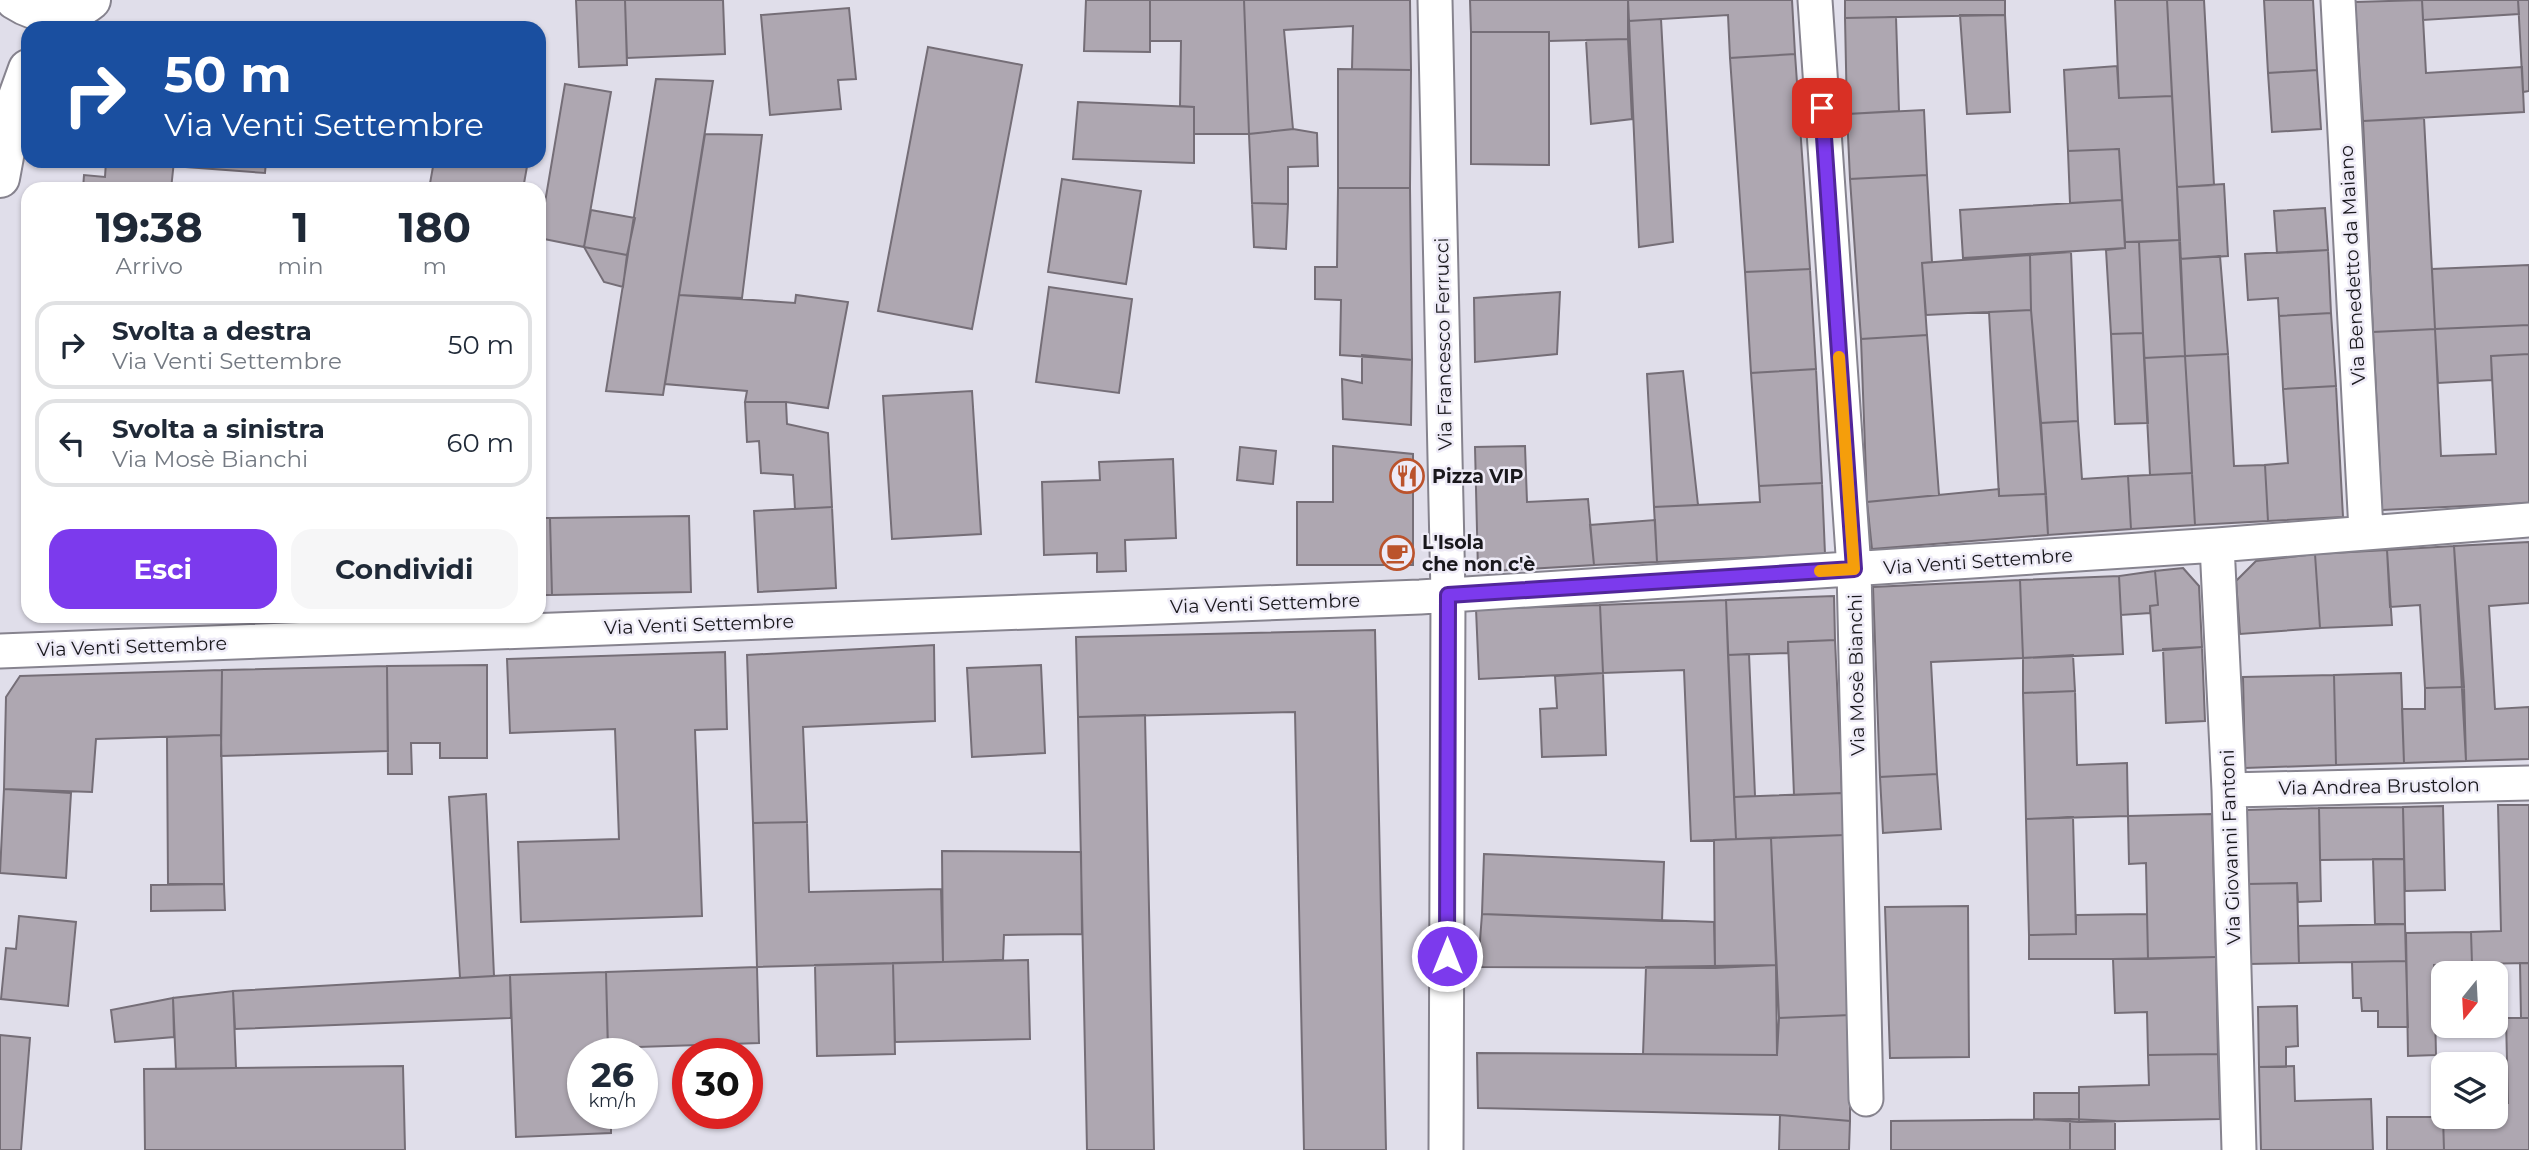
<!DOCTYPE html>
<html lang="it">
<meta charset="utf-8">
<style>
:root{--surface:#fff;--page:#f6f6f7;--text:#1f2937;--muted:#747a83;--line:#e0e1e3;--accent:#7c3aed}
body{margin:0;font-family:Montserrat,sans-serif;background:var(--page);color:var(--text);height:100vh;display:flex;flex-direction:column;font-size:26px;white-space:nowrap}
*{box-sizing:border-box;margin:0}
p{font-size:23px;color:var(--muted)}
.icon{flex:none;width:38px;height:38px;fill:none;stroke:currentColor;stroke-width:2;stroke-linecap:round;stroke-linejoin:round}
.map{position:relative;flex:1;overflow:hidden}
.sheet{position:absolute;left:21px;top:182px;width:525px;height:441px;display:flex;flex-direction:column;background:var(--surface);border-radius:21px;box-shadow:0 2px 5px #0004}
.sheet>*{flex:none}
.banner{position:absolute;left:21px;top:21px;width:525px;height:147px;border-radius:21px;box-shadow:0 2px 5px #0004;background:#1a4fa0;color:#fff;overflow:hidden}
.needle{width:46px;rotate:198deg}
.buttons{position:absolute;left:2431px;top:961px;display:grid;gap:14px}
.buttons a{display:grid;place-items:center;width:77px;height:77px;border-radius:14px;background:var(--surface);box-shadow:0 2px 5px #0004;font-size:35px}
.speed{position:absolute;left:567px;top:1038px;display:flex;gap:14px;font-size:35px;font-weight:700;text-align:center}
.speed>*{display:grid;place-content:center;width:91px;height:91px;border-radius:50%;background:var(--surface);box-shadow:0 2px 5px #0004;line-height:1}
.speed small{font-size:18px;font-weight:400}
.speed .limit{border:10px solid #d22;background:#fff;color:#111}
.pin{position:absolute;display:grid;place-items:center;width:60px;height:60px;color:#fff;margin:-30px;border-radius:14px;box-shadow:0 4px 10px #0006}
.me{position:absolute;width:77px;margin:-38px;rotate:0deg;stroke-linejoin:round;filter:drop-shadow(0 0 5px #0008)}
.turn{display:flex;align-items:center;gap:24px;height:147px;padding:0 28px;font-size:32px}
.turn .icon{width:91px;height:91px;stroke-width:2.5}
.turn b{display:block;font-size:49px;line-height:60px}
.eta{display:flex;justify-content:space-evenly;align-items:center;height:119px;text-align:center}
.eta b{font-size:42px;font-weight:700;line-height:49px}
.action{display:flex;gap:14px;margin-top:auto;padding:14px 28px}
.action a{flex:1;height:80px;border-radius:21px;background:var(--accent);color:#fff;font-size:28px;font-weight:700;line-height:80px;text-align:center}
.action a+a{background:var(--page);color:var(--text)}
ul{padding:0;list-style:none}
li{display:flex;align-items:center;gap:21px;height:88px;margin:0 14px 10px;padding:0 14px;border:4px solid var(--line);border-radius:21px}
li div{flex:1}
li b{display:block;font-size:26px}
li em{font-style:normal}
.map>svg:first-child{display:block}
.building{fill:#aea7b1;stroke:#756e77;stroke-width:2}
.lines{fill:none;stroke-linecap:round;stroke-linejoin:round}
.street-casing{stroke:#86838e;stroke-width:37}
.secondary-casing{stroke:#86838e;stroke-width:42}
.street{stroke:#fff;stroke-width:33}
.secondary{stroke:#fff;stroke-width:38}
.route-casing{stroke:#51269a;stroke-width:18}
.route{stroke:#7c3aed;stroke-width:12}
.slow{stroke:#f59e0b;stroke-width:12}
.labels{text-anchor:middle;stroke-width:5;stroke-linejoin:round;paint-order:stroke}
.street-label{font-size:19px;fill:#19181c;stroke:#eeebf7}
.poi-label{font-size:19px;font-weight:bold;fill:#19181c;stroke:#eeebf7;text-anchor:start}
</style>
<div class="map">
<svg width="2529" height="1150" viewBox="0 0 2529 1150">
<rect width="100%" height="100%" fill="#e0deea"/>
<!-- building -->
<path class="building" d="M 576,0 L 625,0 L 627,65 L 579,67 Z
M 625,0 L 723,0 L 725,54 L 627,58 Z
M 1086,0 L 1150,0 L 1150,52 L 1084,51 Z
M 1150,0 L 1244,0 L 1249,134 L 1194,134 L 1194,107 L 1180,106 L 1181,41 L 1150,41 Z
M 1244,0 L 1410,0 L 1411,70 L 1352,69 L 1353,26 L 1284,30 L 1293,129 L 1249,134 Z
M 1470,0 L 1628,0 L 1628,39 L 1549,41 L 1549,32 L 1471,32 Z
M 1628,0 L 1792,0 L 1795,54 L 1730,58 L 1728,15 L 1629,21 Z
M 1845,0 L 2005,0 L 2005,15 L 1845,18 Z
M 2115,0 L 2167,0 L 2172,96 L 2119,98 Z
M 2167,0 L 2204,0 L 2214,185 L 2177,187 Z
M 2264,0 L 2313,0 L 2317,70 L 2268,73 Z
M 2422,0 L 2518,0 L 2519,14 L 2423,20 Z
M 2422,0 L 2426,73 L 2522,67 L 2524,112 L 2363,121 L 2355,2 Z
M 2518,0 L 2529,0 L 2529,91 L 2523,92 Z
M 849,8 L 856,79 L 838,80 L 841,109 L 770,115 L 761,15 Z
M 1960,15 L 2005,15 L 2010,112 L 1967,114 Z
M 1896,17 L 1899,111 L 1847,114 L 1845,18 Z
M 1661,19 L 1673,242 L 1639,247 L 1629,21 Z
M 1471,32 L 1549,32 L 1549,165 L 1471,164 Z
M 1628,39 L 1632,119 L 1591,124 L 1586,40 Z
M 928,47 L 1022,65 L 972,329 L 878,311 Z
M 1795,54 L 1810,269 L 1745,272 L 1730,58 Z
M 2117,66 L 2119,98 L 2172,96 L 2180,240 L 2125,242 L 2119,149 L 2068,151 L 2064,70 Z
M 1338,69 L 1411,70 L 1410,188 L 1338,188 Z
M 2317,70 L 2321,129 L 2272,132 L 2268,73 Z
M 656,79 L 713,81 L 663,395 L 606,391 Z
M 565,84 L 611,92 L 584,247 L 539,238 Z
M 1078,102 L 1194,107 L 1194,163 L 1073,159 Z
M 1924,110 L 1927,175 L 1850,179 L 1847,114 Z
M 2424,118 L 2435,329 L 2373,332 L 2363,121 Z
M 1293,129 L 1317,133 L 1318,166 L 1288,167 L 1288,204 L 1252,203 L 1249,134 Z
M 705,134 L 762,135 L 742,298 L 679,295 Z
M 2119,149 L 2122,200 L 2070,203 L 2068,151 Z
M 106,161 L 174,161 L 171,189 L 83,189 L 84,175 L 105,177 Z
M 174,161 L 266,161 L 265,173 L 173,166 Z
M 434,161 L 528,161 L 523,189 L 429,189 Z
M 1927,175 L 1932,262 L 1922,263 L 1927,335 L 1861,339 L 1850,179 Z
M 1062,179 L 1141,191 L 1126,284 L 1048,272 Z
M 2224,184 L 2228,256 L 2180,259 L 2177,187 Z
M 1338,188 L 1410,188 L 1412,360 L 1340,355 L 1341,300 L 1315,299 L 1315,267 L 1337,267 Z
M 2122,200 L 2125,248 L 1963,258 L 1960,210 Z
M 1252,203 L 1288,204 L 1286,249 L 1254,247 Z
M 2325,208 L 2328,250 L 2277,253 L 2274,211 Z
M 591,210 L 635,218 L 627,255 L 584,247 Z
M 2180,240 L 2185,356 L 2144,358 L 2139,242 Z
M 2125,242 L 2139,242 L 2143,333 L 2111,334 L 2106,250 L 2125,248 Z
M 584,247 L 627,255 L 623,287 L 604,282 Z
M 2328,250 L 2331,313 L 2279,316 L 2278,298 L 2248,300 L 2245,254 Z
M 2071,252 L 2078,421 L 2041,423 L 2031,310 L 2030,255 Z
M 2030,255 L 2031,310 L 1926,315 L 1922,263 Z
M 2220,256 L 2228,354 L 2185,356 L 2180,259 Z
M 2529,265 L 2529,325 L 2435,329 L 2432,269 Z
M 1810,269 L 1816,369 L 1751,373 L 1745,272 Z
M 1049,287 L 1132,299 L 1119,393 L 1036,382 Z
M 1560,292 L 1557,354 L 1475,362 L 1474,298 Z
M 679,295 L 795,303 L 796,295 L 848,302 L 828,408 L 786,402 L 745,402 L 747,391 L 665,384 Z
M 2031,310 L 2046,494 L 1999,496 L 1989,312 Z
M 2331,313 L 2336,386 L 2283,389 L 2279,316 Z
M 2529,325 L 2529,354 L 2491,356 L 2492,380 L 2438,383 L 2435,329 Z
M 2435,329 L 2441,456 L 2496,454 L 2491,356 L 2529,354 L 2529,503 L 2382,510 L 2373,332 Z
M 2143,333 L 2148,423 L 2115,424 L 2111,334 Z
M 1927,335 L 1939,495 L 1867,502 L 1861,339 Z
M 2228,354 L 2234,466 L 2265,465 L 2268,521 L 2195,525 L 2185,356 Z
M 1362,355 L 1412,360 L 1411,425 L 1343,419 L 1342,379 L 1362,383 Z
M 2185,356 L 2192,473 L 2150,475 L 2144,358 Z
M 1816,369 L 1822,483 L 1759,486 L 1751,373 Z
M 1683,371 L 1698,505 L 1654,507 L 1647,374 Z
M 2336,386 L 2343,517 L 2268,521 L 2265,465 L 2288,463 L 2283,389 Z
M 972,391 L 981,534 L 892,539 L 883,396 Z
M 745,402 L 786,402 L 787,424 L 828,433 L 832,507 L 795,509 L 793,475 L 761,473 L 759,441 L 747,442 Z
M 2078,421 L 2082,479 L 2128,476 L 2131,529 L 2048,535 L 2041,423 Z
M 1333,446 L 1413,454 L 1413,565 L 1297,565 L 1297,502 L 1333,502 Z
M 1525,446 L 1527,502 L 1588,499 L 1594,565 L 1478,572 L 1475,447 Z
M 1240,447 L 1276,451 L 1273,484 L 1237,480 Z
M 1173,459 L 1176,538 L 1125,540 L 1126,571 L 1097,572 L 1097,553 L 1044,555 L 1042,482 L 1100,480 L 1099,462 Z
M 2192,473 L 2195,525 L 2131,529 L 2128,476 Z
M 1822,483 L 1825,554 L 1657,562 L 1654,507 L 1760,502 L 1759,486 Z
M 1999,489 L 1999,496 L 2046,494 L 2048,535 L 1872,549 L 1867,502 Z
M 28,502 L 28,571 L 23,575 Z
M 832,507 L 836,588 L 758,592 L 754,511 Z
M 689,516 L 691,592 L 552,595 L 550,518 Z
M 539,518 L 550,518 L 552,595 L 539,595 Z
M 1655,520 L 1657,562 L 1594,565 L 1590,525 Z
M 2529,542 L 2529,603 L 2489,606 L 2495,709 L 2529,707 L 2529,759 L 2466,761 L 2454,546 Z
M 2454,546 L 2464,687 L 2425,688 L 2420,605 L 2390,607 L 2387,550 Z
M 2387,550 L 2392,625 L 2320,628 L 2315,554 Z
M 2315,554 L 2320,628 L 2240,634 L 2236,581 L 2256,561 Z
M 2183,568 L 2199,586 L 2202,647 L 2153,651 L 2150,606 L 2158,605 L 2155,571 Z
M 2155,571 L 2158,605 L 2150,606 L 2150,613 L 2121,615 L 2119,576 Z
M 2119,576 L 2123,654 L 2023,658 L 2020,580 Z
M 2020,580 L 2023,658 L 1931,662 L 1937,774 L 1880,777 L 1873,587 Z
M 1834,596 L 1835,640 L 1788,642 L 1788,653 L 1728,655 L 1726,600 Z
M 1726,600 L 1736,839 L 1691,841 L 1684,670 L 1603,673 L 1600,605 Z
M 1600,605 L 1603,673 L 1479,679 L 1476,609 Z
M 1375,630 L 1386,1150 L 1304,1150 L 1295,712 L 1078,717 L 1076,637 Z
M 1835,640 L 1842,793 L 1794,795 L 1788,642 Z
M 934,645 L 935,721 L 803,727 L 807,822 L 753,823 L 747,655 Z
M 2202,647 L 2205,721 L 2166,723 L 2163,649 Z
M 725,652 L 727,729 L 695,730 L 702,916 L 521,922 L 518,842 L 619,839 L 615,729 L 510,733 L 507,659 Z
M 1749,654 L 1755,796 L 1734,797 L 1728,655 Z
M 2073,655 L 2075,691 L 2023,693 L 2023,658 Z
M 487,665 L 487,758 L 440,758 L 440,743 L 411,743 L 412,774 L 388,774 L 387,666 Z
M 1041,665 L 1045,753 L 972,757 L 967,668 Z
M 387,666 L 388,751 L 221,756 L 222,670 Z
M 222,670 L 221,735 L 96,739 L 92,792 L 4,789 L 6,697 L 20,676 Z
M 1603,673 L 1606,755 L 1542,757 L 1540,709 L 1557,708 L 1555,676 Z
M 2401,673 L 2404,763 L 2336,765 L 2334,675 Z
M 2334,675 L 2336,765 L 2245,768 L 2243,677 Z
M 2464,687 L 2466,761 L 2404,763 L 2402,709 L 2425,709 L 2425,688 Z
M 2075,691 L 2077,765 L 2127,763 L 2128,816 L 2026,819 L 2023,693 Z
M 1145,715 L 1154,1150 L 1087,1150 L 1078,717 Z
M 221,735 L 224,884 L 168,884 L 167,737 Z
M 1937,774 L 1941,829 L 1883,833 L 1880,777 Z
M 4,789 L 71,793 L 66,878 L 0,873 Z
M 1842,793 L 1844,835 L 1736,839 L 1734,797 Z
M 486,794 L 494,976 L 460,978 L 449,797 Z
M 2498,805 L 2529,805 L 2529,963 L 2472,964 L 2471,932 L 2501,931 Z
M 2443,806 L 2445,890 L 2405,891 L 2403,807 Z
M 2403,807 L 2404,859 L 2320,860 L 2319,808 Z
M 2319,808 L 2321,901 L 2298,902 L 2297,883 L 2247,884 L 2246,810 Z
M 2212,814 L 2216,957 L 2148,959 L 2146,863 L 2129,864 L 2128,816 Z
M 2073,817 L 2076,934 L 2029,935 L 2026,819 Z
M 807,822 L 809,892 L 941,889 L 943,962 L 757,967 L 753,823 Z
M 1844,835 L 1850,1015 L 1779,1018 L 1771,838 Z
M 1771,838 L 1776,965 L 1715,968 L 1714,840 Z
M 942,851 L 1081,852 L 1082,934 L 1004,935 L 1003,960 L 943,962 Z
M 1484,854 L 1664,862 L 1662,921 L 1482,914 Z
M 2373,859 L 2404,859 L 2405,924 L 2375,924 Z
M 2297,883 L 2299,963 L 2249,964 L 2247,884 Z
M 224,884 L 225,910 L 151,911 L 151,885 Z
M 1968,906 L 1969,1057 L 1890,1058 L 1885,907 Z
M 1482,914 L 1714,922 L 1715,968 L 1478,967 Z
M 2147,914 L 2148,959 L 2029,959 L 2029,935 L 2076,934 L 2076,915 Z
M 19,916 L 76,922 L 68,1006 L 1,999 L 6,948 L 16,949 Z
M 2405,924 L 2406,961 L 2299,963 L 2298,926 Z
M 2471,932 L 2472,964 L 2434,965 L 2436,1055 L 2408,1056 L 2406,933 Z
M 2216,957 L 2218,1054 L 2148,1055 L 2147,1012 L 2115,1013 L 2113,959 Z
M 1028,960 L 1030,1039 L 895,1042 L 893,963 Z
M 2406,961 L 2408,1027 L 2378,1027 L 2378,1011 L 2362,1011 L 2361,998 L 2353,998 L 2352,962 Z
M 893,963 L 895,1054 L 817,1056 L 815,965 Z
M 2520,963 L 2529,963 L 2529,1018 L 2521,1018 Z
M 1776,965 L 1777,1055 L 1643,1055 L 1646,967 Z
M 757,967 L 759,1043 L 608,1048 L 606,972 Z
M 606,972 L 608,1054 L 583,1054 L 583,1113 L 611,1113 L 611,1133 L 516,1137 L 510,975 Z
M 510,975 L 511,1018 L 235,1029 L 233,991 Z
M 233,991 L 236,1068 L 176,1069 L 173,998 Z
M 173,998 L 174,1037 L 115,1042 L 111,1010 Z
M 2297,1006 L 2298,1046 L 2286,1047 L 2286,1067 L 2259,1067 L 2258,1007 Z
M 1850,1015 L 1850,1121 L 1780,1115 L 1478,1108 L 1477,1053 L 1777,1055 L 1779,1018 Z
M 2506,1018 L 2529,1018 L 2529,1150 L 2444,1150 L 2443,1116 L 2496,1116 L 2496,1103 L 2508,1103 Z
M 0,1035 L 30,1038 L 21,1150 L 0,1150 Z
M 2218,1054 L 2220,1119 L 2079,1122 L 2079,1087 L 2149,1085 L 2148,1055 Z
M 403,1066 L 405,1150 L 145,1150 L 144,1069 Z
M 2294,1066 L 2295,1101 L 2371,1099 L 2373,1150 L 2261,1150 L 2259,1067 Z
M 2034,1093 L 2079,1093 L 2079,1122 L 2034,1119 Z
M 1780,1115 L 1850,1121 L 1849,1150 L 1779,1150 Z
M 2387,1117 L 2443,1117 L 2444,1150 L 2387,1150 Z
M 2070,1119 L 2070,1150 L 1891,1150 L 1891,1121 Z
M 2070,1119 L 2115,1121 L 2115,1150 L 2070,1150 Z"/>
<g class="lines">
<!-- street casing -->
<g class="street-casing">
<path id="street" d="M 1435,0 L 1448,595 L 1446,1150
M 1815,0 L 1854,569 L 1866,1099
M 2338,0 L 2366,531
M 2217,545 L 2229,790 L 2239,1150
M 0,651 L 1420,597 L 2217,545 L 2529,520
M 2229,790 L 2529,783"/>
</g>
<!-- secondary casing -->
<g class="secondary-casing">
<path id="secondary" d="M 15,0 C 38,15 68,19 91,0
M 0,178 L 12,113 L 28,69"/>
</g>
<!-- street -->
<use href="#street" class="street"/>
<!-- secondary -->
<use href="#secondary" class="secondary"/>
</g>
<g class="lines">
<!-- route casing -->
<g class="route-casing">
<path id="route" d="M 1447,956 L 1448,595 L 1854,569 L 1822,108"/>
</g>
<!-- route -->
<use href="#route" class="route"/>
<!-- slow -->
<path class="slow" d="M 1820,571 L 1854,569 L 1839,357"/>
</g>
<!-- icons -->
<defs>
<g id="restaurant-ring" transform="scale(1.75)"><circle r="9.5" fill="#eeebf7" stroke="#bb532c" stroke-width="1.5"/><path d="M-5-6h1v4h1v-4h1v4h1v-4h1v5L-1.5 .5V6h-2V.5L-5-1ZM5-6V6H3V1.5H1.5Q1.5-4 5-6Z" fill="#bb532c"/></g>
<g id="cafe-ring" transform="scale(1.75)"><circle r="9.5" fill="#eeebf7" stroke="#bb532c" stroke-width="1.5"/><path d="M-5.5-4.5H6V0H3Q3 3.5 0 3.5H-2.5Q-5.5 3.5-5.5 0ZM3-3.2v2h1.7v-2ZM-6 4.5H4V6H-6Z" fill="#bb532c"/></g>
</defs>
<g fill-rule="evenodd">
<use href="#restaurant-ring" x="1407" y="476"/>
<use href="#cafe-ring" x="1397" y="553"/>
</g>
<g class="labels">
<!-- street labels -->
<g class="street-label">
<text transform="translate(2352 265) rotate(-93)" y="7">Via Benedetto da Maiano</text>
<text transform="translate(1443 344) rotate(-91)" y="7">Via Francesco Ferrucci</text>
<text transform="translate(1978 561) rotate(-4)" y="7">Via Venti Settembre</text>
<text transform="translate(1265 603) rotate(-2)" y="7">Via Venti Settembre</text>
<text transform="translate(699 624) rotate(-2)" y="7">Via Venti Settembre</text>
<text transform="translate(132 646) rotate(-2)" y="7">Via Venti Settembre</text>
<text transform="translate(1856 675) rotate(-91)" y="7">Via Mosè Bianchi</text>
<text transform="translate(2379 786) rotate(-1)" y="7">Via Andrea Brustolon</text>
<text transform="translate(2230 847) rotate(-92)" y="7">Via Giovanni Fantoni</text>
</g>
<!-- poi labels -->
<g class="poi-label">
<text x="1432" y="483">Pizza VIP</text>
<text x="1422" y="549">L'Isola<tspan x="1422" dy="22">che non c'è</tspan></text>
</g>
</g>
</svg>
<div class="buttons">
<a><svg class="needle" viewBox="-14 -14 28 28"><path d="M0-13l5 13h-10z" fill="#e53935"/><path d="M0 13l5-13h-10z" fill="#747a83"/></svg></a>
<a><svg class="icon" aria-label="layers" viewBox="0 0 24 24"><path d="M12 4l9 5-9 5-9-5zM3 14l9 5 9-5"/></svg></a>
</div>
<div class="speed"><div>26<small>km/h</small></div><div class="limit">30</div></div>
<div class="pin" style="left:1822px;top:108px;background:#d93025"><svg class="icon" aria-label="arrive" viewBox="0 0 24 24"><path d="M6 21V4h12l-3 4 3 4H6"/></svg></div>
<svg class="me" style="left:1447px;top:956px" viewBox="-20 -20 40 40"><circle r="17" fill="#7c3aed" stroke="#fff" stroke-width="3"/><path d="M0-11L8 9 0 5-8 9z" fill="#fff"/></svg>
<div class="banner">
<div class="turn"><svg class="icon" aria-label="right" viewBox="0 0 24 24"><path d="M7 20v-9h11M14 6l5 5-5 5"/></svg><div><b>50 m</b>Via Venti Settembre</div></div>
</div>
<section class="sheet">
<div class="eta">
<div><b>19:38</b><p>Arrivo</p></div>
<div><b>1</b><p>min</p></div>
<div><b>180</b><p>m</p></div>
</div>
<ul>
<li><svg class="icon" aria-label="right" viewBox="0 0 24 24"><path d="M7 20v-9h11M14 6l5 5-5 5"/></svg><div><b>Svolta a destra</b><p>Via Venti Settembre</p></div><em>50 m</em></li>
<li><svg class="icon" aria-label="left" viewBox="0 0 24 24"><path d="M17 20v-9H6M10 6l-5 5 5 5"/></svg><div><b>Svolta a sinistra</b><p>Via Mosè Bianchi</p></div><em>60 m</em></li>
</ul>
<div class="action"><a>Esci</a><a>Condividi</a></div>
</section>
</div>
